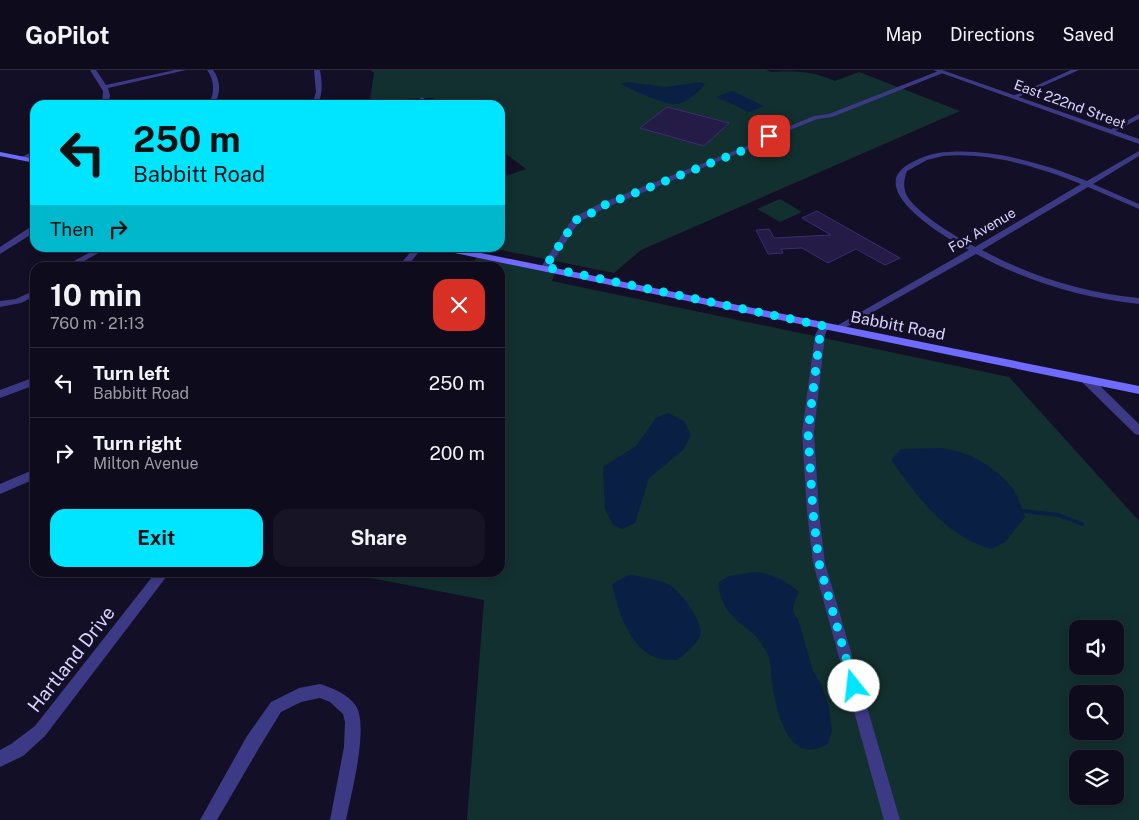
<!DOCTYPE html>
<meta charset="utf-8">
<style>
:root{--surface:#0e0b1c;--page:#171425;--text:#f1f3f6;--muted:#9b9ba3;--line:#2e2b3b;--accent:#00e5ff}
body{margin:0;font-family:"Public Sans",sans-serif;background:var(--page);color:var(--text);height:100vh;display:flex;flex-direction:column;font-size:19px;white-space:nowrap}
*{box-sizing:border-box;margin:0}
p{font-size:16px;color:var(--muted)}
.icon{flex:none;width:28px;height:28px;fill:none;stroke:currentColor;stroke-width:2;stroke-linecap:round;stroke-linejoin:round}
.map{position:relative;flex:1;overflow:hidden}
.panel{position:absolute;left:30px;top:192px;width:475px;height:315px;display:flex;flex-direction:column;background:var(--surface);border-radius:15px;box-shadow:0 2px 12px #0003,0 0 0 1px var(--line)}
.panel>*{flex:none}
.guide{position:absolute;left:30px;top:30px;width:475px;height:152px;border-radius:15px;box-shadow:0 2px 12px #0003,0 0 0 1px var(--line);background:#00e5ff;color:#111;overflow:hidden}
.controls{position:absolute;left:1069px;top:550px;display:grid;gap:10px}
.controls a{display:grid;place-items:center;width:55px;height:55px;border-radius:10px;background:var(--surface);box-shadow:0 2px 12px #0003,0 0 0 1px var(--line);font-size:25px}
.pin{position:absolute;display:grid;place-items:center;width:42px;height:42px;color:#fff;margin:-21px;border-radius:10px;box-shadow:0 2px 8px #0006}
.me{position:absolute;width:55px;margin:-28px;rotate:344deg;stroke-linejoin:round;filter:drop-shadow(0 0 4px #0008)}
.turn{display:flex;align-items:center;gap:18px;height:105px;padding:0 20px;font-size:22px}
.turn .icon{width:65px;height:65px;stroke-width:2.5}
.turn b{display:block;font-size:35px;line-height:42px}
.then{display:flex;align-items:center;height:48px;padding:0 20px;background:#0003;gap:10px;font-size:19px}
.round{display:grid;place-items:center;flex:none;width:52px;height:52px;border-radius:15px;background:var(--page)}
.headline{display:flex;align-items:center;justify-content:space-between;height:85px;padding:0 20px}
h1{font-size:30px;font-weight:700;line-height:38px}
.button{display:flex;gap:10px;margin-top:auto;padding:10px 20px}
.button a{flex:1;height:58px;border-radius:15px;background:var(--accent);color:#111;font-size:20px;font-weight:700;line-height:58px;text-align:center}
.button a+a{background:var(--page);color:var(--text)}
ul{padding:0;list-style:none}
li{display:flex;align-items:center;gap:15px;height:70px;padding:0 20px;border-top:1px solid var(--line)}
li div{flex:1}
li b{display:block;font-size:19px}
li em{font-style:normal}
header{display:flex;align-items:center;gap:30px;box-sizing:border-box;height:70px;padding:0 25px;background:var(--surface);border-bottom:1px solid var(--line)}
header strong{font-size:24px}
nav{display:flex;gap:28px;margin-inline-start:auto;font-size:18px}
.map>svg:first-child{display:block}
.green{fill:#12302f;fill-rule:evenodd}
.water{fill:#0a1f44}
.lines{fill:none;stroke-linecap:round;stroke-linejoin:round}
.stream{stroke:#0a1f44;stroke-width:4}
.building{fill:#241b47;stroke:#3b2d73}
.minor{fill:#3d3a85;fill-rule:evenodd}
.tertiary{fill:#3d3a85;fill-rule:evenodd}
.secondary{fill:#6f6bff;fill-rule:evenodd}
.route{stroke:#00e5ff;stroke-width:9;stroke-dasharray:0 16.2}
.labels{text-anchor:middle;stroke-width:5;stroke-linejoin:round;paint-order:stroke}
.far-street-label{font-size:14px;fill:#d9d4ff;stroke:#130f26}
.street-label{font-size:16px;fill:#d9d4ff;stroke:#130f26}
.near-street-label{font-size:19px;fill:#d9d4ff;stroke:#130f26}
</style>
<header>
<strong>GoPilot</strong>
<nav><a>Map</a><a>Directions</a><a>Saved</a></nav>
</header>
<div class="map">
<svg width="1139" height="750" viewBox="0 0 1139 750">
<rect width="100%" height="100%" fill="#130f26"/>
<!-- green -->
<path class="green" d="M 370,0 L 766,0 L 772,2 C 795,0 814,2 835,11 L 859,2 L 960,41 L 641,180 L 614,203 L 491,178 L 500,178 L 500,108 L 526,99 L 500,79 L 500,35 L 442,35 L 433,28 L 370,30 L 374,3 Z
M 780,129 L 802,142 L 780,152 L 757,139 Z
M 479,184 L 556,200 L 552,211 L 1009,307 L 1139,451 L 1139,750 L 467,750 L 484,530 L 345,503 L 500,502 L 500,198 L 470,197 ZM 1078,559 L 1115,559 L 1115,596 L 1078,596 ZM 1078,624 L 1115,624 L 1115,661 L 1078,661 ZM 1078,689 L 1115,689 L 1115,726 L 1078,726 Z"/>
<!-- water -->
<path class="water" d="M 626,12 L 666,17 L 701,12 L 705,14 C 700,21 686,33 677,34 C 664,35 633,20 621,14 Z
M 732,21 L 764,36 L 749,42 L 716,27 Z
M 668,343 L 684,351 L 691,365 L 683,380 L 649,408 L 635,453 L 622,459 L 613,455 L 605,439 L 603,397 L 636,376 L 656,348 Z
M 942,378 C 969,382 995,396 1012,418 C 1019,426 1021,438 1025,447 L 1005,472 L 991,479 C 944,465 918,427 891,390 L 901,379 Z
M 755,502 C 774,504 785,510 799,522 C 795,531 789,542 798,549 L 813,601 L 821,614 L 829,637 L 832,661 L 828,674 C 788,698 776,640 772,612 C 771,603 771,593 768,585 C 766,581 763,576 760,572 C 755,563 749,561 741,554 C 729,545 717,527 719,512 L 729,506 Z
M 630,504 C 643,508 660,509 671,516 C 682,524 707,555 699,568 C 694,577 685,584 677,590 C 671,590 663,590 657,588 C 629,578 618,541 612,514 Z"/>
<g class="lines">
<!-- stream -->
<path class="stream" d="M 1023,441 L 1059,445 L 1082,454"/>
</g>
<!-- building -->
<path class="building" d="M 667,37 L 729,53 L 704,76 L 640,58 Z
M 817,141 L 900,188 L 885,195 L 856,179 L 828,193 L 802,178 L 781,179 L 783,183 L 768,184 L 756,160 L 769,159 L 774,168 L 831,165 L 802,148 Z"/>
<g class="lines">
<!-- minor -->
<path class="minor" d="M 90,0 L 96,0 L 106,15 L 175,0 L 186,0 L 108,18 L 110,26 L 108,35 L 102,35 L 103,21 Z
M 207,0 L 213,0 C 221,11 221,23 214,35 L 208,35 C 215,23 215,11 207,0 Z
M 314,0 L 320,0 C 322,12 323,23 318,35 L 312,35 L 316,22 Z
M 941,0 L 943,3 L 832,47 L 817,49 L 756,74 L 751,78 L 605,138 L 579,152 L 548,199 L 542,199 L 541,197 L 573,148 L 599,134 L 747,76 L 752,72 L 814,46 L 829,44 Z
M 1071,0 L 1079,0 L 1016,28 L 1011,27 Z
M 422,27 L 425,29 L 423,35 L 417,35 L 419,29 Z
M 1139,44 L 1139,49 L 1113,62 L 1108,61 Z
M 35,80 L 35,85 L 24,90 L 18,89 Z
M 1139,81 L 1139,86 L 1093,114 L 1139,134 L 1139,139 L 1088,117 L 982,180 C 1030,206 1084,223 1139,228 L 1139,234 C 1082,228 1026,211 976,184 L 841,260 L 835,260 L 833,258 L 969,180 C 949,170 863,120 909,94 C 921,87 934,82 949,82 C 995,79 1045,94 1087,111 ZM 943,86 C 989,82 1039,97 1081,114 L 975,177 C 958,168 914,142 906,124 C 903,116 904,109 907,101 L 927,90 Z
M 32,156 L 35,156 L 35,162 L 0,184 L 0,177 Z
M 98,178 L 107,178 L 72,198 L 61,198 Z
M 414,178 L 422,178 L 406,198 L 397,198 Z
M 35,220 L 35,226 L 21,233 L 0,237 L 0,231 L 16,229 Z
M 824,253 L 829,256 L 825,265 L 814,362 L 819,442 L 825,493 L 900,750 L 884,750 L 813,493 L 807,442 L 802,362 L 815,265 L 821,254 Z
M 1087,306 L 1091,307 L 1139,354 L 1139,365 L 1135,364 L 1083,313 L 1082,310 L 1083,307 Z
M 35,307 L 35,315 L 0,328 L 0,320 Z
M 35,399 L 35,409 L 0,424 L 0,414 Z
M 156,502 L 170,502 L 45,666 L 23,686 L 0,697 L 0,680 L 11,674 L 35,656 Z
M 320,614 C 332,618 348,624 356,636 C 369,657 351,725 346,750 L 330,750 L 344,677 L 345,652 L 343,644 L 330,632 L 320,628 L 301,632 L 281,642 L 259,678 L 217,750 L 200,750 L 247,666 L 271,632 L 299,618 Z"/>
<!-- tertiary -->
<path class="tertiary" d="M 933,0 L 942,0 L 1139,69 L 1139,74 Z"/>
<!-- secondary -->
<path class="secondary" d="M 0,82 L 35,89 L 35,93 L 0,86 Z
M 440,178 L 456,178 L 1139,316 L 1139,324 L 445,181 Z"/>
</g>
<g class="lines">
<!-- route -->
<path class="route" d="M 769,66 L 754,73 L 749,78 L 602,136 L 596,141 L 576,150 L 545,197 L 824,256 L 820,265 L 808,362 L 813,442 L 819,493 L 854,616"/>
</g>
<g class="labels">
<!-- far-street labels -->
<g class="far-street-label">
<text transform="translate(1070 34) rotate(20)" y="5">East 222nd Street</text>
<text transform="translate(982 160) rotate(-30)" y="5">Fox Avenue</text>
</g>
<!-- street labels -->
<g class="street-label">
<text transform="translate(898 255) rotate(11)" y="6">Babbitt Road</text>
</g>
<!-- near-street labels -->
<g class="near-street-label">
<text transform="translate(71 589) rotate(-52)" y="7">Hartland Drive</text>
</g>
</g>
</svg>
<div class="controls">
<a><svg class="icon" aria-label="sound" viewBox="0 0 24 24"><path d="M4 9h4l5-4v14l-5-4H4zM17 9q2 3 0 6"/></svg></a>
<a><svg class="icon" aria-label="search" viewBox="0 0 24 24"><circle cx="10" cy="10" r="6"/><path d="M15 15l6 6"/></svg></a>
<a><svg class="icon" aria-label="layers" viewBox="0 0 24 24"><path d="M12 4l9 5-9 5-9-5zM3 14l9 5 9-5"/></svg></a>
</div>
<div class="pin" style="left:769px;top:66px;background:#d93025"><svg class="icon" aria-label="arrive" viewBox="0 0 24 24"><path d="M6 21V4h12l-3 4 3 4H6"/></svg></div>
<svg class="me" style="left:854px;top:616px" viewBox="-20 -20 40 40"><circle r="19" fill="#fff"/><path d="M0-13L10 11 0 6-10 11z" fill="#00e5ff"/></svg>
<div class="guide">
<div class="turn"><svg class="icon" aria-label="left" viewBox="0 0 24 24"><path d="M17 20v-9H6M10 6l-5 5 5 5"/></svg><div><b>250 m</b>Babbitt Road</div></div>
<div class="then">Then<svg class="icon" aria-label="right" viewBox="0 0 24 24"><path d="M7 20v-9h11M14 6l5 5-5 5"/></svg></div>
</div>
<section class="panel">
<div class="headline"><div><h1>10 min</h1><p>760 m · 21:13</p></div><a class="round" style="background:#d93025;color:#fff"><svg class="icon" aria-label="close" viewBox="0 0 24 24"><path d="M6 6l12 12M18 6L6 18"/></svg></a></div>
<ul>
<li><svg class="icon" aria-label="left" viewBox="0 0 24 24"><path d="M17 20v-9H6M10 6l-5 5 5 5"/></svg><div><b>Turn left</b><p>Babbitt Road</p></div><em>250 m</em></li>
<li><svg class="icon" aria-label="right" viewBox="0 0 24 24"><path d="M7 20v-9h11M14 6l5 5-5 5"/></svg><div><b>Turn right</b><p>Milton Avenue</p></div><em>200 m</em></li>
</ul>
<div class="button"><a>Exit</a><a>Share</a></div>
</section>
</div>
